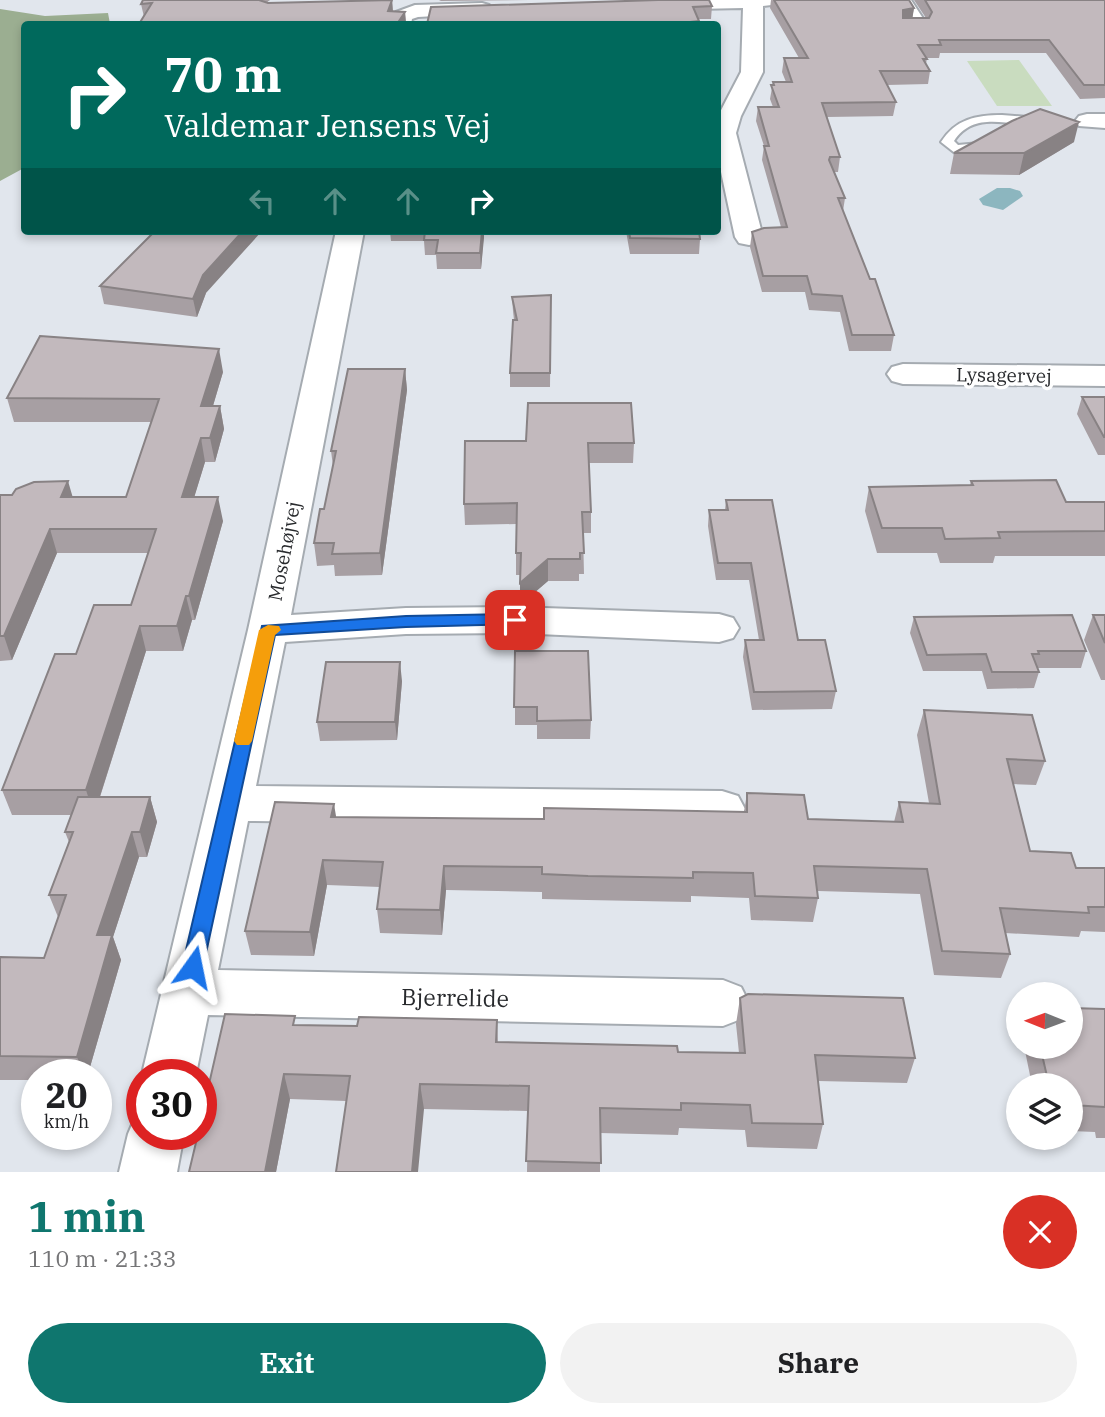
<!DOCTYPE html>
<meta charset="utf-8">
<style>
:root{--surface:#fff;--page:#f2f2f2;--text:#202124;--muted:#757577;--accent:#0f766e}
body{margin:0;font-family:"IBM Plex Serif",serif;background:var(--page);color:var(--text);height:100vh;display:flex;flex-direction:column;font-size:26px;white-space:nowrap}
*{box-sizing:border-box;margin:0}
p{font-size:23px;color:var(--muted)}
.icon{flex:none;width:38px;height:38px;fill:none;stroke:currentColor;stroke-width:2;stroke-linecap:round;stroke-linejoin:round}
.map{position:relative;height:1172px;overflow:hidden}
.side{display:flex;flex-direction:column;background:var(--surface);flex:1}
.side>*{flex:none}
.hud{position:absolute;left:21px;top:21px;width:700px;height:214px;border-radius:7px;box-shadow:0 4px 10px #0003;background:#00695c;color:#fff;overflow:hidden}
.needle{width:46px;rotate:271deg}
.controls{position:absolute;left:1006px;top:982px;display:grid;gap:14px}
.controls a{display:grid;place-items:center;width:77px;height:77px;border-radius:50%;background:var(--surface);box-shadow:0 4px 10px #0003;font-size:35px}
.speed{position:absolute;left:21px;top:1059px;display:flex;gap:14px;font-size:35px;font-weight:700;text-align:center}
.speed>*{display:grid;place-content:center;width:91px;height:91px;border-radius:50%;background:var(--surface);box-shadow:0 4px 10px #0003;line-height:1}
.speed small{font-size:18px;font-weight:400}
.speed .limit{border:10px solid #d22;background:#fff;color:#111}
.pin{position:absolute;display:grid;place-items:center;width:60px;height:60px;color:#fff;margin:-30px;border-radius:14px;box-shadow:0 4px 10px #0006}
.me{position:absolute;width:77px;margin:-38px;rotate:12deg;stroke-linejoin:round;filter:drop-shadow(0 0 5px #0008)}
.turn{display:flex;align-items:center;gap:24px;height:147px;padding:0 28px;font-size:32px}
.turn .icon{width:91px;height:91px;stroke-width:2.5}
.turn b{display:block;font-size:49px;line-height:60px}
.lanes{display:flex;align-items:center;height:66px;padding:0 28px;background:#0003;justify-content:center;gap:35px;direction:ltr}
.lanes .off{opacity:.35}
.round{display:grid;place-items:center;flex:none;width:74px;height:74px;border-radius:37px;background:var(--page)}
.summary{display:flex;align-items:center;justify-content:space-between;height:119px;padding:0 28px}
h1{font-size:42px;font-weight:800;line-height:52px;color:var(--accent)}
.button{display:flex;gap:14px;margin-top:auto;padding:14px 28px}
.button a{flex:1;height:80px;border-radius:42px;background:var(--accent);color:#fff;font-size:28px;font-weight:800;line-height:80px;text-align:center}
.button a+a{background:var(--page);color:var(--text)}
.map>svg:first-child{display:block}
.green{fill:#c9dcbf}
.forest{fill:#9bae91}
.water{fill:#8cb6bf}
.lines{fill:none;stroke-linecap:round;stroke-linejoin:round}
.service-casing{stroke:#a5abb1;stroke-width:4}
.minor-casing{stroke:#a5abb1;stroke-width:4}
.service{fill:#fff;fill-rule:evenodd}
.minor{fill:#fff;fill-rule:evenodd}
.wall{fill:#a79fa3}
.shaded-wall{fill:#888284}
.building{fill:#c2b9bd;stroke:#888284;stroke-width:2}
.route{fill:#1a73e8;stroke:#114b97;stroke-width:2}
.slow{fill:#f59e0b}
.labels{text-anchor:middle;stroke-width:7;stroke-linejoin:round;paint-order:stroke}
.street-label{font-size:19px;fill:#282a2d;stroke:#fff}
.near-street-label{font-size:23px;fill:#282a2d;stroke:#fff}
</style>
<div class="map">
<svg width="1105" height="1172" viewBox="0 0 1105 1172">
<rect width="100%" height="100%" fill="#e1e6ed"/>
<!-- green -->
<path class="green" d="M 1019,60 L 1052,106 L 997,106 L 967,61 Z"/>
<!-- forest -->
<path class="forest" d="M 0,9 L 45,16 L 108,13 L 110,24 L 24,24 L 24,168 L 0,181 Z"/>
<!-- water -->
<path class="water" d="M 1010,188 L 1020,191 L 1023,196 L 1003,210 L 983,205 L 979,199 L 997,188 Z"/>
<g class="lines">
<!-- service casing -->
<g class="service-casing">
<path id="service" d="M 901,0 L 911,0 L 928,26 L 927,28 L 903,29 L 903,25 L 916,23 Z
M 1002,115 L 1040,118 L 1046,122 C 1028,135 978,103 954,141 L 958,145 L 990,142 L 992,145 L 986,149 L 955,153 L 941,142 C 956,119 976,115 1002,115 Z"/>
</g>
<!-- minor casing -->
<g class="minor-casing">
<path id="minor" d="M 657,0 L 783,0 L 780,4 L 763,6 L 763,72 L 741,116 L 736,133 L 763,237 L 759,243 L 749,245 L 739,243 L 735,237 L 718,158 L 718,116 L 741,72 L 743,8 L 650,10 L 647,6 L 650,2 Z
M 482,3 L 489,5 L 492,9 L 489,13 L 418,17 L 412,19 L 411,24 L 391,24 L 396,12 L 415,5 Z
M 1087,114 L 1105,114 L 1105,128 L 1079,126 L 1075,121 L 1079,116 Z
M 336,231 L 364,231 L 291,615 L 406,608 L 515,607 L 719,614 L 733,618 L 739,628 L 733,638 L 719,642 L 515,633 L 406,634 L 285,642 L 256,786 L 722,791 L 738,796 L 745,809 L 738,822 L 722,827 L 248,821 L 218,970 L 723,980 L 741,987 L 749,1003 L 741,1019 L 723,1026 L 208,1015 L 196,1074 L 142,1074 L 248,630 Z
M 903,364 L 1105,366 L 1105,386 L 903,384 L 892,381 L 887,374 L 892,367 Z
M 142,1113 L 142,1134 L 184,1134 L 177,1172 L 119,1172 L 128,1134 L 136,1115 Z"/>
</g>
<!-- service -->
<use href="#service" class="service"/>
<!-- minor -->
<use href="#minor" class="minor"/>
</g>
<!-- wall -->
<path class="wall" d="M 143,0 L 290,0 L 270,0 L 266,3 L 268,3 L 392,0 L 393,12 L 405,12 L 406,24 L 139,24 L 144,17 L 141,4 Z
M 439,0 L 529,0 L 441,1 Z
M 771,0 L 914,8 L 912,18 L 926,18 L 914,0 L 1105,0 L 1105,98 L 1080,99 L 1046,53 L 940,53 L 939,58 L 927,58 L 926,64 L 930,71 L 928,84 L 887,85 L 896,102 L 893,116 L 827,117 L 840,157 L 838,172 L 834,172 L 845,198 L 843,211 L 870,279 L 894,335 L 891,351 L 849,351 L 840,312 L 809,310 L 805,292 L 762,292 L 750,247 L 752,232 L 781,227 L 762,160 L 764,146 L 756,121 L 758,107 L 773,107 L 770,99 L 773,82 L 786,82 L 782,72 L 784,58 L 799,58 L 770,8 Z
M 712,6 L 711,19 L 698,19 L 699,24 L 427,24 L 431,7 Z
M 1074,142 L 1019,175 L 950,174 L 954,153 Z
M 390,231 L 484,231 L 481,269 L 437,269 L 436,255 L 425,255 L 424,241 L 391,241 Z
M 626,231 L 699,231 L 700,239 L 699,254 L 630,254 Z
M 100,286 L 206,293 L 197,317 L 104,304 Z
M 551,295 L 550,387 L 510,387 L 510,373 L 514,320 L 513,311 L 512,297 Z
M 405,369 L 407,390 L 382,575 L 335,576 L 334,565 L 317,566 L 314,543 L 324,509 L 333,466 L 331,451 Z
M 223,372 L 213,406 L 220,406 L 224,429 L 215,462 L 205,462 L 194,497 L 223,521 L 195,620 L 192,620 L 183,651 L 146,651 L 100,797 L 150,797 L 157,822 L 147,857 L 139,857 L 113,937 L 121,960 L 88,1074 L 37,1074 L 37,1080 L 0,1080 L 0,957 L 44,958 L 58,917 L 49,895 L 69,842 L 65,832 L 71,815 L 12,815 L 2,790 L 76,654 L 131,605 L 148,553 L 57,553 L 12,660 L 0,661 L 0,495 L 73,497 L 126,497 L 151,422 L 14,422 L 7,398 Z
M 1082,397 L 1105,397 L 1105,455 L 1098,455 L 1077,414 Z
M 465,441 L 634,443 L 633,463 L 589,463 L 591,512 L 591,533 L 583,533 L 584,574 L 579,574 L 579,581 L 548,581 L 520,605 L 520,575 L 516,575 L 516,524 L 465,525 L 464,504 Z
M 971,481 L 1066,502 L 1105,502 L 1105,556 L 995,556 L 993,563 L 940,563 L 937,553 L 877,553 L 865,511 L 869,487 L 970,485 Z
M 726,500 L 798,640 L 836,691 L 832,709 L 752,710 L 743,657 L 745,640 L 759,640 L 749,580 L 716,580 L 708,526 L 709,510 L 725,510 Z
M 1093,615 L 1105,615 L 1105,680 L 1101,680 L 1084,640 Z
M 914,617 L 1086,651 L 1081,668 L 1038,668 L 1039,672 L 1034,688 L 987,689 L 982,671 L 923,671 L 910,633 Z
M 515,651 L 591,720 L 590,739 L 537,739 L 537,725 L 515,725 Z
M 402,681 L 397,740 L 320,741 L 317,722 Z
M 924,710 L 1045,761 L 1036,785 L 1013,784 L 1030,851 L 1076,868 L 1105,868 L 1105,932 L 1081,931 L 1079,937 L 1005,933 L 1010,954 L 1001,978 L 934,975 L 920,894 L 818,891 L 818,898 L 813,922 L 751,920 L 749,898 L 691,896 L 691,902 L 587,900 L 542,899 L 542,892 L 446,890 L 442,935 L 380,933 L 377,909 L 380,887 L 327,885 L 314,956 L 251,955 L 245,931 L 336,817 L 544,819 L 744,812 L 747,793 L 808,819 L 894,822 L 899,802 L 929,803 L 917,735 Z
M 740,998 L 915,1058 L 907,1083 L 818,1081 L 823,1124 L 817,1149 L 747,1147 L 745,1130 L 679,1128 L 678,1135 L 600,1133 L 600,1172 L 527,1172 L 528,1111 L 424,1109 L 346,1101 L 290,1099 L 276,1172 L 189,1172 L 297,1025 L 357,1026 L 497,1020 L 498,1042 L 678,1052 L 739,1053 L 736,1024 Z
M 1105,1009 L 1105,1138 L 1096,1138 L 1095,1132 L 1071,1131 L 1071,1085 L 1032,1085 L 1024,1046 L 1071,1046 Z"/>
<!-- shaded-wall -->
<path class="shaded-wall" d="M 392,0 L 393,14 L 388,11 Z
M 914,8 L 912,21 L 901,23 L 903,10 Z
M 405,12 L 406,24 L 397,24 Z
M 1079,122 L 1074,142 L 1019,175 L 1024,153 Z
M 243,231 L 262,231 L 206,293 L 197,317 L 193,299 L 203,275 Z
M 482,231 L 484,231 L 484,238 L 481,269 L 480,253 Z
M 219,349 L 223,372 L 206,429 L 201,406 Z
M 405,369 L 407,390 L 382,575 L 380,553 Z
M 220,406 L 224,429 L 215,462 L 210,438 Z
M 201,438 L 205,462 L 187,521 L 182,497 Z
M 68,481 L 75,505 L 61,497 Z
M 218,497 L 223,521 L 195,620 L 189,596 Z
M 50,529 L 57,553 L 12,660 L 4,636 Z
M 548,559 L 548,581 L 520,605 L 520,583 Z
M 186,596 L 192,620 L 183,651 L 177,626 Z
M 140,626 L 146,651 L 94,815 L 86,790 Z
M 400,662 L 402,681 L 397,740 L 395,722 Z
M 150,797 L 157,822 L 147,857 L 140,832 Z
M 334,804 L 338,828 L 331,817 Z
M 132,832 L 139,857 L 113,937 L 121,960 L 88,1074 L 84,1074 L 77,1057 L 97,935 Z
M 323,860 L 327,885 L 314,956 L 310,932 Z
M 444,866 L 446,890 L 442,935 L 440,910 Z
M 284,1074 L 290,1099 L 276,1172 L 265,1172 Z
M 420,1084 L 424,1109 L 418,1172 L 412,1172 Z"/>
<!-- building -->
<path class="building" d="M 143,0 L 259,0 L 268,3 L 392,0 L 388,11 L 405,12 L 397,24 L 139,24 L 152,3 L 141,4 Z
M 658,0 L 709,0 L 712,6 L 693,7 L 699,21 L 691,22 L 691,24 L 427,24 L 431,7 Z
M 774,0 L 909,0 L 914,8 L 903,10 L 903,18 L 929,18 L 932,12 L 925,0 L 1105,0 L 1105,85 L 1084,85 L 1049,40 L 939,40 L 941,45 L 918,45 L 927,59 L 923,59 L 930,71 L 880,71 L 896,102 L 822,103 L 840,157 L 830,157 L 829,160 L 845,198 L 838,198 L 870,279 L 875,279 L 894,335 L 852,335 L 842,296 L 812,294 L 807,276 L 763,276 L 752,232 L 764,228 L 787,227 L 764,146 L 769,146 L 758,107 L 779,107 L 771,85 L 774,85 L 773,82 L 792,82 L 784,58 L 808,58 Z
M 1040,109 L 1079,122 L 1024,153 L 954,153 L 1012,121 Z
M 155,231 L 243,231 L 203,275 L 193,299 L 100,286 Z
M 425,231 L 482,231 L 480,253 L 436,253 L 438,240 L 424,240 Z
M 629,231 L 699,231 L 700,239 L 630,238 Z
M 551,295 L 550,373 L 510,373 L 513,320 L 517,320 L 512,297 Z
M 40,336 L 219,349 L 201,406 L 220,406 L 210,438 L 201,438 L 182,497 L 218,497 L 189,596 L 186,596 L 177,626 L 140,626 L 86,790 L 2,790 L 55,654 L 76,654 L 94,605 L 131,605 L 156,529 L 50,529 L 4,636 L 0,636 L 0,495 L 12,495 L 16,489 L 34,482 L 68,481 L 61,497 L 126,497 L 159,399 L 7,398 Z
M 348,369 L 405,369 L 380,553 L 332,554 L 334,543 L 314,543 L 320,509 L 324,509 L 336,451 L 331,451 Z
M 1082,397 L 1105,397 L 1105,437 L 1104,437 Z
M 528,403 L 631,403 L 634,443 L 588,443 L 591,512 L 582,512 L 584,553 L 580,553 L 580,559 L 548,559 L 520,583 L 521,553 L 516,553 L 517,503 L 464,504 L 465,441 L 526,441 Z
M 1056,480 L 1066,502 L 1105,502 L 1105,531 L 998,532 L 1000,538 L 945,539 L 942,528 L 882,528 L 869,487 L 973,485 L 971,481 Z
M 726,500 L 772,500 L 798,640 L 825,640 L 836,691 L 754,692 L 745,640 L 764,640 L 751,563 L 718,563 L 709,510 L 728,510 Z
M 1072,615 L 1086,651 L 1038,651 L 1039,654 L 1032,654 L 1039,672 L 992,672 L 986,654 L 927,655 L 914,617 Z
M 1093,615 L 1105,615 L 1105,643 Z
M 515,651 L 588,651 L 591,720 L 537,721 L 537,707 L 514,707 Z
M 326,662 L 400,662 L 395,722 L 317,722 Z
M 924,710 L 1032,715 L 1045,761 L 1007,759 L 1030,851 L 1071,853 L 1076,868 L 1105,868 L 1105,907 L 1088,907 L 1089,913 L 1000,908 L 1010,954 L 942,951 L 927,869 L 814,866 L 818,898 L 755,896 L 753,873 L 693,872 L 693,878 L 588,876 L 542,874 L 542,867 L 444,866 L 440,910 L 377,909 L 383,862 L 323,860 L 310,932 L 245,931 L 275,802 L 334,804 L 331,817 L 544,819 L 544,808 L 747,812 L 747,793 L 804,795 L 808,819 L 903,822 L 899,802 L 940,804 Z
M 78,797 L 150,797 L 140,832 L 132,832 L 97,935 L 112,935 L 77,1057 L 0,1056 L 0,957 L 44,958 L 66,895 L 49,895 L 73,832 L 65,832 Z
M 748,994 L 903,998 L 915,1058 L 815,1055 L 823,1124 L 752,1123 L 750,1105 L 681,1103 L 681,1110 L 600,1108 L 601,1163 L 526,1161 L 529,1086 L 420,1084 L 412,1172 L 336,1172 L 350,1076 L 284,1074 L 265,1172 L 189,1172 L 198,1134 L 201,1134 L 201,1119 L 225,1014 L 295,1016 L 293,1025 L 357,1026 L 359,1017 L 497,1020 L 496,1042 L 677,1046 L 678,1052 L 745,1053 L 740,998 Z
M 1071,1008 L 1105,1009 L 1105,1107 L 1071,1105 L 1071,1085 L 1049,1085 L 1040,1046 L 1071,1046 Z"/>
<!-- route -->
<path class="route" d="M 515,614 L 523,620 L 521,624 L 406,627 L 275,635 L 203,967 L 200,973 L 193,976 L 185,973 L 182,967 L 262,626 L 406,616 Z"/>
<!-- slow -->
<path class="slow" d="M 268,625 L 279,626 L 281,630 L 275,635 L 252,741 L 249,745 L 237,745 L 234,741 L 259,630 Z"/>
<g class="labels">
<!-- street labels -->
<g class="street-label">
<text transform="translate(1004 375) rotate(1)" y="7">Lysagervej</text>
<text transform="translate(284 551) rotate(-79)" y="7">Mosehøjvej</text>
</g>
<!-- near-street labels -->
<g class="near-street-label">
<text transform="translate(455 998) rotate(1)" y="8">Bjerrelide</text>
</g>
</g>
</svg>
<div class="controls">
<a><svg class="needle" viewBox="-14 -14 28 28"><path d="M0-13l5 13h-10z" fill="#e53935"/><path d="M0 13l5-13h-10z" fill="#757577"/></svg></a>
<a><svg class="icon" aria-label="layers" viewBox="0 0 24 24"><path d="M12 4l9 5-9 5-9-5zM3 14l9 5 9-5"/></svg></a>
</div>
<div class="speed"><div>20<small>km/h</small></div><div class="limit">30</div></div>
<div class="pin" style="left:515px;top:620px;background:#d93025"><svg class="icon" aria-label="arrive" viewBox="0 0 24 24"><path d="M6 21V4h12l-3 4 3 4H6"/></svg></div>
<svg class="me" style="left:193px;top:967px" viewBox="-20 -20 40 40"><path d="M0-17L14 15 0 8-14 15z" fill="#1a73e8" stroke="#fff" stroke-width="4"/></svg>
<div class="hud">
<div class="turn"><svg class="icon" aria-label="right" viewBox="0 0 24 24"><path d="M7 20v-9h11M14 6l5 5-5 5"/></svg><div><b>70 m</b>Valdemar Jensens Vej</div></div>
<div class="lanes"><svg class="icon off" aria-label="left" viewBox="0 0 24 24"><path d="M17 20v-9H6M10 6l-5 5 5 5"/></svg><svg class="icon off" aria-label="ahead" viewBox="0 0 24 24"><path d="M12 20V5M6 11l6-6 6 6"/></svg><svg class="icon off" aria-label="ahead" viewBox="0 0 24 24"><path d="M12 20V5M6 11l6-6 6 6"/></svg><svg class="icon" aria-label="right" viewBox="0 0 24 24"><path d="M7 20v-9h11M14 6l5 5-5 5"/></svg></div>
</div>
</div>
<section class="side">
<div class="summary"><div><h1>1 min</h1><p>110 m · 21:33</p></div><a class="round" style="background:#d93025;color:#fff"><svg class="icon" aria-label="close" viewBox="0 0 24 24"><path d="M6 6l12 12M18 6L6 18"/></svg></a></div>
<div class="button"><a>Exit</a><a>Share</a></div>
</section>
